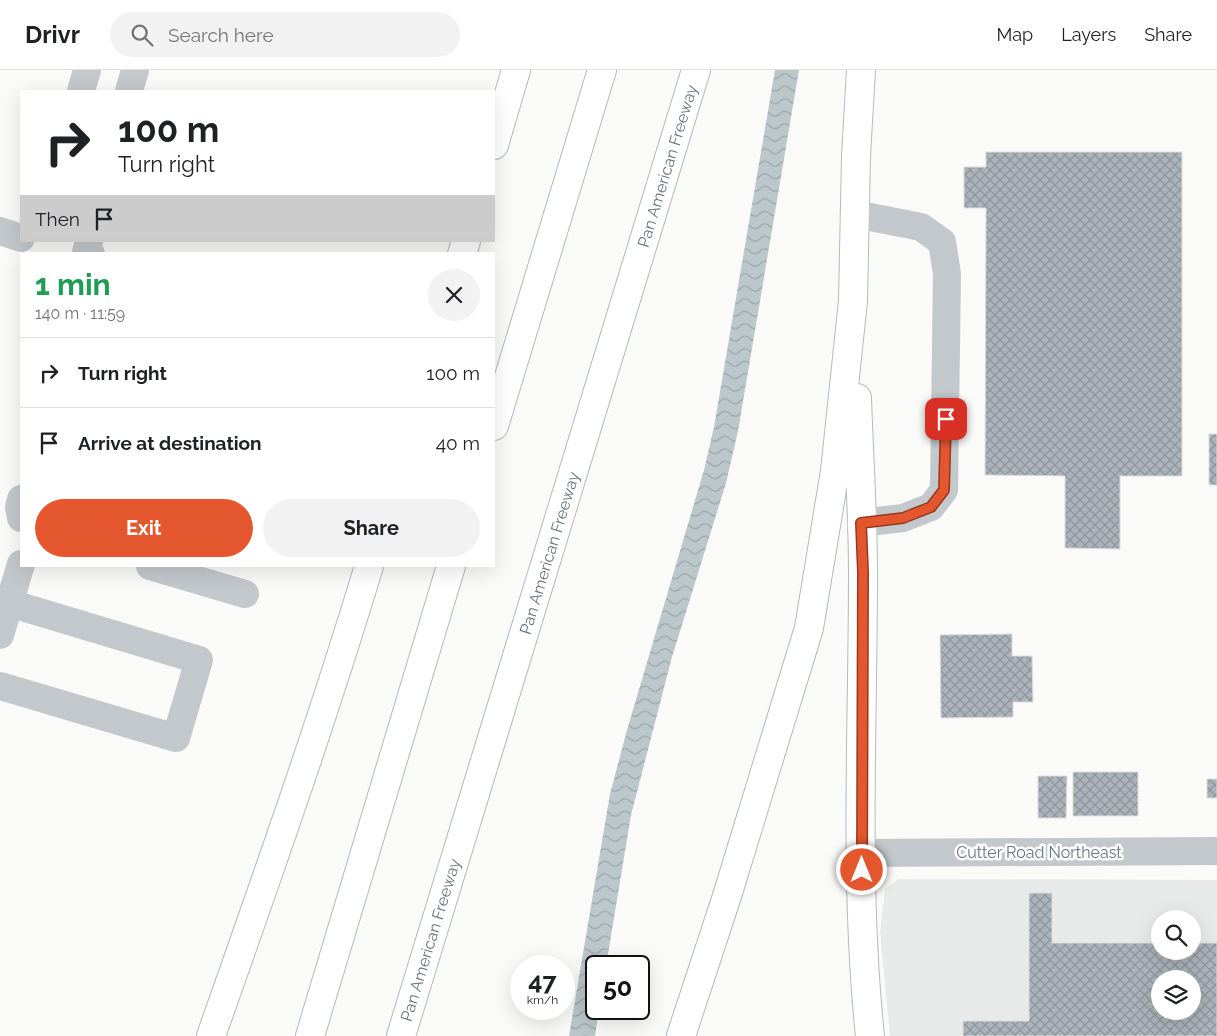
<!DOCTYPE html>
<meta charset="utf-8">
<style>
:root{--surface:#fff;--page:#f2f2f2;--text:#202124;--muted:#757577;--line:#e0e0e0;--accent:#e4572e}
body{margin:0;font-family:Raleway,sans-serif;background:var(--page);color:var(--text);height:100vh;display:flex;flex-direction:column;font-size:19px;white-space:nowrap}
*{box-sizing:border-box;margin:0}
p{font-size:16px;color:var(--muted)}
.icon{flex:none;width:28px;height:28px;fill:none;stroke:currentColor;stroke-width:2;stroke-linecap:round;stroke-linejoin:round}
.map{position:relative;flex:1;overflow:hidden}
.side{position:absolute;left:20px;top:182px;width:475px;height:315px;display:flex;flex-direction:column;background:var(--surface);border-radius:0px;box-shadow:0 5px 20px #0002}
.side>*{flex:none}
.banner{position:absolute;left:20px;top:20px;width:475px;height:152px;border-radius:0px;box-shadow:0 5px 20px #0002;background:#fff;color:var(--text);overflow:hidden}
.controls{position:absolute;left:1151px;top:840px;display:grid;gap:10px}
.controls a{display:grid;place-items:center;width:50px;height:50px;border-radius:50%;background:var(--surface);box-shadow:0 5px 20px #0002;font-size:25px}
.speed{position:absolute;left:510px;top:885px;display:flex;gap:10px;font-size:25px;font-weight:700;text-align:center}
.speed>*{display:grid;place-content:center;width:65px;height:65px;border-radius:50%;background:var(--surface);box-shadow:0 5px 20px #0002;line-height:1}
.speed small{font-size:12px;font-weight:400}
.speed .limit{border:2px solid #111;border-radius:8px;background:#fff;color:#111}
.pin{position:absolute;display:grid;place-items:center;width:42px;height:42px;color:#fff;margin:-21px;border-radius:10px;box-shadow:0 2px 8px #0006}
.me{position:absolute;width:55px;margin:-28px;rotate:0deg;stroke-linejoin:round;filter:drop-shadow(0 0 4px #0008)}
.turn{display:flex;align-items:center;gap:18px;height:105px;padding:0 15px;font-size:22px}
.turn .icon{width:65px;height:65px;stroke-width:2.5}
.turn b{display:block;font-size:35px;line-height:42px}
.then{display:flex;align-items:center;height:48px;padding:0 15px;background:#0003;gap:10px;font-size:19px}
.round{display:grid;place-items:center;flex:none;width:52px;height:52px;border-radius:26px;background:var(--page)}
.summary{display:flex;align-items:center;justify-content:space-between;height:85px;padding:0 15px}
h1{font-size:30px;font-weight:700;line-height:38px;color:#1e9e55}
.cta{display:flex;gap:10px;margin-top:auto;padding:10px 15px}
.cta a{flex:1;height:58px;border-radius:30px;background:var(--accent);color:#fff;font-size:20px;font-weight:700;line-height:58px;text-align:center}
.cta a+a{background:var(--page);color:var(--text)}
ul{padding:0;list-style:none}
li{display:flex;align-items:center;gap:15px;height:70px;padding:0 15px;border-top:1px solid var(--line)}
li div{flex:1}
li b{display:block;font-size:19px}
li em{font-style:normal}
header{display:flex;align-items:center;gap:30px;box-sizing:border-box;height:70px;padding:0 25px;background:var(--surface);border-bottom:1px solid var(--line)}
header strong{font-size:24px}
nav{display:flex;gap:28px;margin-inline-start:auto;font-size:18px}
.search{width:350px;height:45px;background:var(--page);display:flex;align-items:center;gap:12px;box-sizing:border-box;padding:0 18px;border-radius:28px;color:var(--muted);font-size:19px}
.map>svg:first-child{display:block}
.built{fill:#e8e9e9;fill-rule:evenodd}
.water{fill:url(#water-waves)}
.building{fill:url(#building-cross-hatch);stroke:#dcdcda;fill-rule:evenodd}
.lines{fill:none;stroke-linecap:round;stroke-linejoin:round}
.major-casing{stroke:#b5babe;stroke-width:30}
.highway-casing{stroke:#b4b9bd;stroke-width:30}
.minor{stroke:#c3c8cc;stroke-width:28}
.major{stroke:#fff;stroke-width:28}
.highway{stroke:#fff;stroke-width:28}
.route-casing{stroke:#94391e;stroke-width:12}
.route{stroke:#e4572e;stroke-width:9}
.labels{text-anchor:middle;stroke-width:5;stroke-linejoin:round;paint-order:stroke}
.street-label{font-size:16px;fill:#657683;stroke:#fff}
</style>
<header>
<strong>Drivr</strong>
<div class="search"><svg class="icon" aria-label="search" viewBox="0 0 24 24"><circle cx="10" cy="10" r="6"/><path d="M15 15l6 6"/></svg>Search here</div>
<nav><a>Map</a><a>Layers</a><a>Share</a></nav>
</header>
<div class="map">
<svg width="1217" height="966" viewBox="0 0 1217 966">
<defs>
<pattern id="water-waves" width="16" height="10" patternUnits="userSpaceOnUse" patternTransform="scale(1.25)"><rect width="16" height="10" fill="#bbc7cb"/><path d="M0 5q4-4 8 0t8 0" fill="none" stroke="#9ca6aa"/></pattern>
<pattern id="building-cross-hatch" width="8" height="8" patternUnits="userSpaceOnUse" patternTransform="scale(1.25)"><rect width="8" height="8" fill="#aab3b9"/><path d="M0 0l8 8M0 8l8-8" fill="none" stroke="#8e969c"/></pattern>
</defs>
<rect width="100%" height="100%" fill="#fafaf8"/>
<!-- built -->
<path class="built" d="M 898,809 L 1217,810 L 1217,966 L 890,966 L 880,862 L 885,819 ZM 1160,849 L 1192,849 L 1192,881 L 1160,881 ZM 1160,909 L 1192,909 L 1192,941 L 1160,941 Z"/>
<!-- water -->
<path class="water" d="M 775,0 L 799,0 L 738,361 L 726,413 L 672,587 L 631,745 L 606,896 L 596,896 L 596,939 L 599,939 L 595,966 L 569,966 L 610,724 L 627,660 L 704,400 L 714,357 Z"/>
<!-- building -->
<path class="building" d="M 986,82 L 1182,82 L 1182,406 L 1120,406 L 1120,479 L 1065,478 L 1065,406 L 985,405 L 986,138 L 964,138 L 964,97 L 986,97 Z
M 1209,364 L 1217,364 L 1217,415 L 1209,415 Z
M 1012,564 L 1012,586 L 1032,586 L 1033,632 L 1013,632 L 1013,647 L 941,648 L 940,565 Z
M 1073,702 L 1138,702 L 1138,746 L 1073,746 Z
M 1038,706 L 1067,706 L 1066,748 L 1038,748 Z
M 1207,709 L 1217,709 L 1217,728 L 1207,728 Z
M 1029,823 L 1052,823 L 1052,873 L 1160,873 L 1160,881 L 1192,881 L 1192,873 L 1217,873 L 1217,966 L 963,966 L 963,951 L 1029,951 ZM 1160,909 L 1192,909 L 1192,941 L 1160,941 Z"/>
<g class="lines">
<!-- major casing -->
<g class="major-casing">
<path id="major" d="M 494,75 L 516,0
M 462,184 L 466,171
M 857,328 C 859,387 863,446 863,505 C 863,659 854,813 870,966
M 211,966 C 266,810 321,655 369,496
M 681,966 L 727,826 L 809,558 L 835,401 L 853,231 L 856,86 L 861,0"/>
</g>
<!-- highway casing -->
<g class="highway-casing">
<path id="highway" d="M 494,356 L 602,0
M 310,966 L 451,496
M 401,966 L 696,0"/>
</g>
<!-- minor -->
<path class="minor" d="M 81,21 L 87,0
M 129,21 L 135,0
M 855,144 L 921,157 L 942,172 L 947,204 L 944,420 L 931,437 L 903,448 L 861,453
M 0,161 L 21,168
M 89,171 L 86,182 L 91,184
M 21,429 L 19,437 L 21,448
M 150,496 L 245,524
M 0,565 L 21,494
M 0,616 L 176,668 L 199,590 L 9,533
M 861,783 L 1217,781"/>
<!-- major -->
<use href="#major" class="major"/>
<!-- highway -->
<use href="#highway" class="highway"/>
</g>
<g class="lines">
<!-- route casing -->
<g class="route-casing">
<path id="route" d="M 862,800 L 863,502 L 861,453 L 903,448 L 931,437 L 944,420 L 946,349"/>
</g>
<!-- route -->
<use href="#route" class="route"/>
</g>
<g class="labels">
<!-- street labels -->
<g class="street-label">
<text transform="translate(667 96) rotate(-73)" y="6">Pan American Freeway</text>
<text transform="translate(549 483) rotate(-73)" y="6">Pan American Freeway</text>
<text x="1039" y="788">Cutter Road Northeast</text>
<text transform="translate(430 870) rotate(-73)" y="6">Pan American Freeway</text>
</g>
</g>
</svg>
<div class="controls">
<a><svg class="icon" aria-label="search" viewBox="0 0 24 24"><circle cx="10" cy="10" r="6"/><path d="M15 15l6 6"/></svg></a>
<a><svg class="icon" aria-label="layers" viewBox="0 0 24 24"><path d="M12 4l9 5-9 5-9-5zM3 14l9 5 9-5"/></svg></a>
</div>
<div class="speed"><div>47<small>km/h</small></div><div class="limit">50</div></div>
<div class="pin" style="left:946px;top:349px;background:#d93025"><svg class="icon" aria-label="arrive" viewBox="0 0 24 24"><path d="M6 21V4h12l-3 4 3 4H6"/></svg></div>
<svg class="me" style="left:862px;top:800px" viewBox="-20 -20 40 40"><circle r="17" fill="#e4572e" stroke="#fff" stroke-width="3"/><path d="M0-11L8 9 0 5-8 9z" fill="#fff"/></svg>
<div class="banner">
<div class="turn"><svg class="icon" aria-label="right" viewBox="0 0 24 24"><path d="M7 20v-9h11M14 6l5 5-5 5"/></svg><div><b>100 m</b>Turn right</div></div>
<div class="then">Then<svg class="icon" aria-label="arrive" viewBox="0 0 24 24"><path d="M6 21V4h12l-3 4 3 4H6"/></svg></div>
</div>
<section class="side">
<div class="summary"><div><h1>1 min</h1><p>140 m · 11:59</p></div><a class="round"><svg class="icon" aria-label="close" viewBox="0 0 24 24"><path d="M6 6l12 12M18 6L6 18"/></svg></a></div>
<ul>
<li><svg class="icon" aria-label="right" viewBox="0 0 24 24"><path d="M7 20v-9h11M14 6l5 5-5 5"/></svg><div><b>Turn right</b></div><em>100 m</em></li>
<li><svg class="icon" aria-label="arrive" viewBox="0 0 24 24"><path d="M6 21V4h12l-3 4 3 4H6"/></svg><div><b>Arrive at destination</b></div><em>40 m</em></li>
</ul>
<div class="cta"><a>Exit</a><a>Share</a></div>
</section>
</div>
